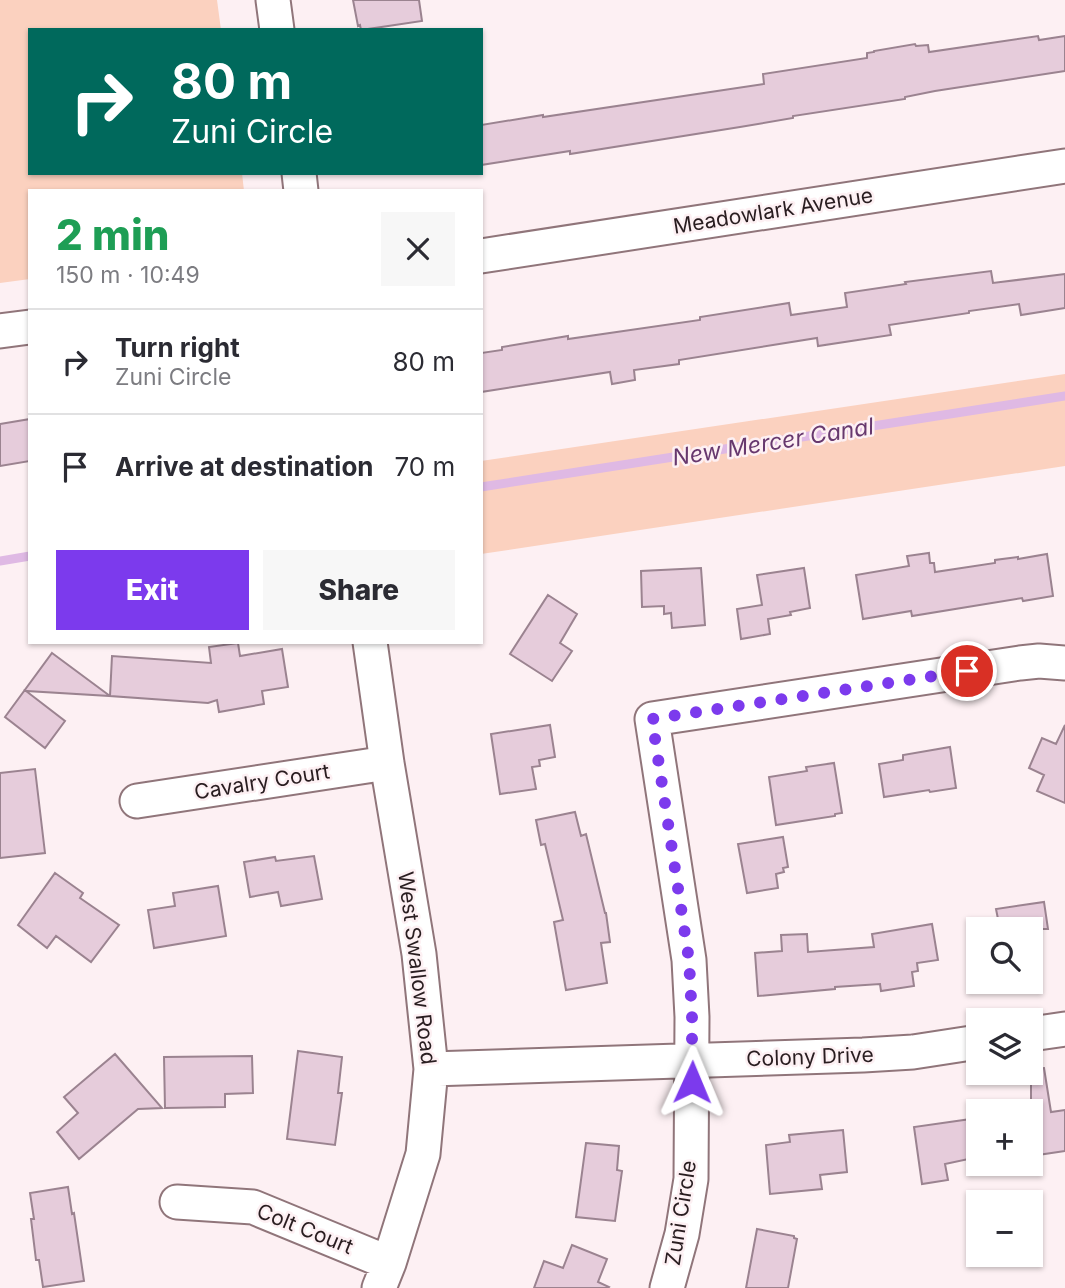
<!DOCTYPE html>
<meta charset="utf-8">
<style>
:root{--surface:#fff;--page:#f7f7f7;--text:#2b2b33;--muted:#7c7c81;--line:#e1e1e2;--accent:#7c3aed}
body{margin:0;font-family:Inter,sans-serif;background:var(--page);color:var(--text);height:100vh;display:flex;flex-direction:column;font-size:26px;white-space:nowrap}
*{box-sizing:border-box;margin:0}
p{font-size:23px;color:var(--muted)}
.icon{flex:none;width:38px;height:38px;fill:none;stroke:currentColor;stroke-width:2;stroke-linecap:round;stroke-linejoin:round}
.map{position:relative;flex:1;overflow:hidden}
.details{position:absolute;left:28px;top:189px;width:455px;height:455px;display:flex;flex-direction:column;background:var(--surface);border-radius:0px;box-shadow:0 2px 5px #0004}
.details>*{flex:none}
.guide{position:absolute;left:28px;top:28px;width:455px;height:147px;border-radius:0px;box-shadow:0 2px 5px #0004;background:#00695c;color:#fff;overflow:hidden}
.controls{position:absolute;left:966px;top:917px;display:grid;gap:14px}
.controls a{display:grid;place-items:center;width:77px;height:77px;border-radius:0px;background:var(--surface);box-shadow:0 2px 5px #0004;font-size:35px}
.pin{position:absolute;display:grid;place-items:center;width:60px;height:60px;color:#fff;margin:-30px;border:4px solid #fff;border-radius:50%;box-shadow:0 2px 7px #0007}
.me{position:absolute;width:77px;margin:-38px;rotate:1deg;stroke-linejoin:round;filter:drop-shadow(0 0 5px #0008)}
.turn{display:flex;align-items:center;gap:24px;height:147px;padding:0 28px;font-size:32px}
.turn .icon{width:91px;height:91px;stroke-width:2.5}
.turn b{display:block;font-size:49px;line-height:60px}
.round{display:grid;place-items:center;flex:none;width:74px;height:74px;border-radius:0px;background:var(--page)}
.overview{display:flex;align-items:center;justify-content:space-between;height:119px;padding:0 28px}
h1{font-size:42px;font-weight:800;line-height:52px;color:#1e9e55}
.button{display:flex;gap:14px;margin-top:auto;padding:14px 28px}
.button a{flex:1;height:80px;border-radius:0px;background:var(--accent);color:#fff;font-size:28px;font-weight:800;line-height:80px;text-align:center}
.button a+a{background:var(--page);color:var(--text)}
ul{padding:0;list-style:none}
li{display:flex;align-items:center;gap:21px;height:105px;padding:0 28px;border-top:2px solid var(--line)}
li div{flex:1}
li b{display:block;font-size:26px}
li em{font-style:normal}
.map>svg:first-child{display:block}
.green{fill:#fbd1bf}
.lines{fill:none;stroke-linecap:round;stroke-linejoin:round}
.stream{stroke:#dfb9e4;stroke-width:9}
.building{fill:#e6ccdb;stroke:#9b8390;stroke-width:2}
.street-casing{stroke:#90757a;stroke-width:37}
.street{stroke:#fff;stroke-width:33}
.route{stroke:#7c3aed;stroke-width:12;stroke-dasharray:0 21.6}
.labels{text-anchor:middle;stroke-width:5;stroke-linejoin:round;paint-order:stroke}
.street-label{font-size:21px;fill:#291d20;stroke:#fdf0f3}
.water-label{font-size:23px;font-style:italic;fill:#67386e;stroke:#fdf0f3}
</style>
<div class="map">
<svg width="1065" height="1288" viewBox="0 0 1065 1288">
<rect width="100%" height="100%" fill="#fdf0f3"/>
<!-- green -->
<path class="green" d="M 0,0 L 217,0 L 221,30 L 30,30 L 30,173 L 242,173 L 244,191 L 30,191 L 30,279 L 0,283 Z
M 1065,374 L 1065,466 L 481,554 L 481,461 Z"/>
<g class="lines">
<!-- stream -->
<path class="stream" d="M 481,487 L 1065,396
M 0,561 L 30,556"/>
</g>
<!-- building -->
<path class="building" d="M 353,0 L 419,0 L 422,21 L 361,30 L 360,25 L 358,26 Z
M 1038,36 L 1039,40 L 1065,36 L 1065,71 L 935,91 L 905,97 L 905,99 L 793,116 L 793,118 L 740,127 L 570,154 L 570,151 L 481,165 L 481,125 L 543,115 L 543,117 L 764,84 L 763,74 L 867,58 L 867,53 L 874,52 L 874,51 L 915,44 L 916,46 L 928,45 L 929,52 Z
M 991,271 L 993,283 L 1065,274 L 1065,308 L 1021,315 L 1019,304 L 969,311 L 969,313 L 889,325 L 891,335 L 818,346 L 817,338 L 679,360 L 679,364 L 634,370 L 635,380 L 612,384 L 610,372 L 481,392 L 481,353 L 502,350 L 502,347 L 568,336 L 568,339 L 700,320 L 700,317 L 789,303 L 791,315 L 847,307 L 845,293 L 906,284 L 905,282 Z
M 30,419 L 30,461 L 0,466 L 0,424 Z
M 929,553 L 930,563 L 934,563 L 935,572 L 995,563 L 995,560 L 1018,557 L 1018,559 L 1047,554 L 1053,596 L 1023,601 L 1022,598 L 912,616 L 911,611 L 863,619 L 856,575 L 909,566 L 907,556 Z
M 701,568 L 705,625 L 672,628 L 671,613 L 664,614 L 664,606 L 642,607 L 641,571 Z
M 804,568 L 810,608 L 790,612 L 791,615 L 768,619 L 770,634 L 741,639 L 737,609 L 762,605 L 757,575 Z
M 548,595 L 577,614 L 560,643 L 572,651 L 552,681 L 510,654 Z
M 238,643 L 240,656 L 282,649 L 288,687 L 262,691 L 264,704 L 219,712 L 217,700 L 208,703 L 110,696 L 112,656 L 211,663 L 209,647 Z
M 52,653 L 110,696 L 26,691 L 65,721 L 45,748 L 5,717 Z
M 550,725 L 555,757 L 539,760 L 540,766 L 532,767 L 536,789 L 500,794 L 491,734 Z
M 1065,725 L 1065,803 L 1037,791 L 1044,775 L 1029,768 L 1042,738 L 1056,744 Z
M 950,747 L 956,788 L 930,792 L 929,790 L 884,797 L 879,764 L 903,760 L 903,755 Z
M 834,763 L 842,813 L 835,814 L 835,816 L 776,825 L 769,777 L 807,771 L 806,767 Z
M 35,769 L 45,853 L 0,858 L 0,773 Z
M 575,812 L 581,836 L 586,834 L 605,913 L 606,913 L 610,942 L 601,943 L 607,983 L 566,990 L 554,922 L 563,920 L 545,844 L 541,845 L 536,820 Z
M 783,837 L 788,867 L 783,868 L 784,872 L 776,874 L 778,888 L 747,893 L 738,844 Z
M 314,856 L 322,899 L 281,906 L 278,892 L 250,897 L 244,862 L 275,857 L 276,861 Z
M 55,873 L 83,893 L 80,898 L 119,925 L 91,962 L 56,936 L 47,948 L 18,925 Z
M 218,886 L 226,936 L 154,948 L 148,910 L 175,906 L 173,893 Z
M 1044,902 L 1048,929 L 1000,929 L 996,909 Z
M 932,924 L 938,960 L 917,963 L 918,971 L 912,972 L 914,986 L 881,991 L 880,984 L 835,987 L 835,989 L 758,996 L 755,953 L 782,951 L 781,935 L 807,934 L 808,952 L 874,947 L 872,934 Z
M 298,1051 L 342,1057 L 338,1093 L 342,1093 L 335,1145 L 287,1139 Z
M 115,1054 L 162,1108 L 138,1109 L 79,1159 L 57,1132 L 78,1113 L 64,1097 Z
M 252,1056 L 253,1093 L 225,1094 L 225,1107 L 165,1108 L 164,1057 Z
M 1044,1068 L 1051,1112 L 1065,1110 L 1065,1151 L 1031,1156 L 1031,1069 Z
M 978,1118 L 978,1157 L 945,1164 L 948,1180 L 922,1184 L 914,1127 Z
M 843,1130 L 847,1172 L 820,1175 L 822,1189 L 770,1194 L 766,1145 L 790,1142 L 789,1135 Z
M 586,1143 L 619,1146 L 617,1170 L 622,1171 L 615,1221 L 576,1217 Z
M 68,1187 L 72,1214 L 74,1213 L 84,1281 L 43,1287 L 39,1260 L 36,1260 L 31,1219 L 34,1219 L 30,1193 Z
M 757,1229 L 794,1236 L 794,1238 L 797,1239 L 788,1288 L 746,1288 Z
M 572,1245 L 607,1259 L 598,1282 L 609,1287 L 608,1288 L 534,1288 L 544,1261 L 563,1268 Z"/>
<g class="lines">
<!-- street casing -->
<g class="street-casing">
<path id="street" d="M 273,0 L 277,30
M 299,173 L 301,191
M 481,256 L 1065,166
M 0,331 L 30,327
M 370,642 L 387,763 L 419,954 L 431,1069 L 423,1154 L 389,1263 L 379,1288
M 137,801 L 387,763
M 1031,1034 L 1065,1029
M 431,1069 L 863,1055 L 913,1052 L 978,1042
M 177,1202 L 253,1207 L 389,1263
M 667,1288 L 682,1234 L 691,1179 L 692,1017 L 689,960 L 652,719 L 1020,663 L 1039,661 L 1065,663"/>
</g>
<!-- street -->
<use href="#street" class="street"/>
</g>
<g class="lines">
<!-- route -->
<path class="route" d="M 692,1082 L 692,1017 L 689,960 L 652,719 L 967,671"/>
</g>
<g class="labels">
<!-- street labels -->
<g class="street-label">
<text transform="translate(773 211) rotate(-9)" y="7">Meadowlark Avenue</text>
<text transform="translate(262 782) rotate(-9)" y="7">Cavalry Court</text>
<text transform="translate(417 968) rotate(83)" y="7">West Swallow Road</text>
<text transform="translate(810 1057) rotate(-2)" y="7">Colony Drive</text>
<text transform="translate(681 1213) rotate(-81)" y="7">Zuni Circle</text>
<text transform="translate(305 1229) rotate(22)" y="7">Colt Court</text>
</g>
<!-- water labels -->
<g class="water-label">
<text transform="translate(773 442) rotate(-9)" y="8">New Mercer Canal</text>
</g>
</g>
</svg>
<div class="controls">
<a><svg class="icon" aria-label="search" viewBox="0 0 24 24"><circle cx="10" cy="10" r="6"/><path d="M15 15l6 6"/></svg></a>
<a><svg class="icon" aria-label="layers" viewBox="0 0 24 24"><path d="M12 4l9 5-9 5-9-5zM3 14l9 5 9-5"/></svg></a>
<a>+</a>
<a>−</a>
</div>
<div class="pin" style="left:967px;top:671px;background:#d93025"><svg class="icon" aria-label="arrive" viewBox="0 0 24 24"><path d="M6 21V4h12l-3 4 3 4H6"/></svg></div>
<svg class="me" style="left:692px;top:1082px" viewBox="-20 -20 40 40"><path d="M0-17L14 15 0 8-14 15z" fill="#7c3aed" stroke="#fff" stroke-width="4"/></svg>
<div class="guide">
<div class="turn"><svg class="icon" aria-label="right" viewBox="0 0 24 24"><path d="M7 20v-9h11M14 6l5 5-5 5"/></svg><div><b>80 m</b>Zuni Circle</div></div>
</div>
<section class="details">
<div class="overview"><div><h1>2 min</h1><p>150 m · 10:49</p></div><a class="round"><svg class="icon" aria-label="close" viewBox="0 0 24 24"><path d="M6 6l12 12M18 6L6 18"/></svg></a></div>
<ul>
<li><svg class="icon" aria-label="right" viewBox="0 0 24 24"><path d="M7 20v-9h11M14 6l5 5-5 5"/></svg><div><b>Turn right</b><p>Zuni Circle</p></div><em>80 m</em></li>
<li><svg class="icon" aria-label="arrive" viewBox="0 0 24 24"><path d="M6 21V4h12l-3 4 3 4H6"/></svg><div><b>Arrive at destination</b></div><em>70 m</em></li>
</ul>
<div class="button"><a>Exit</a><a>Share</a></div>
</section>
</div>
